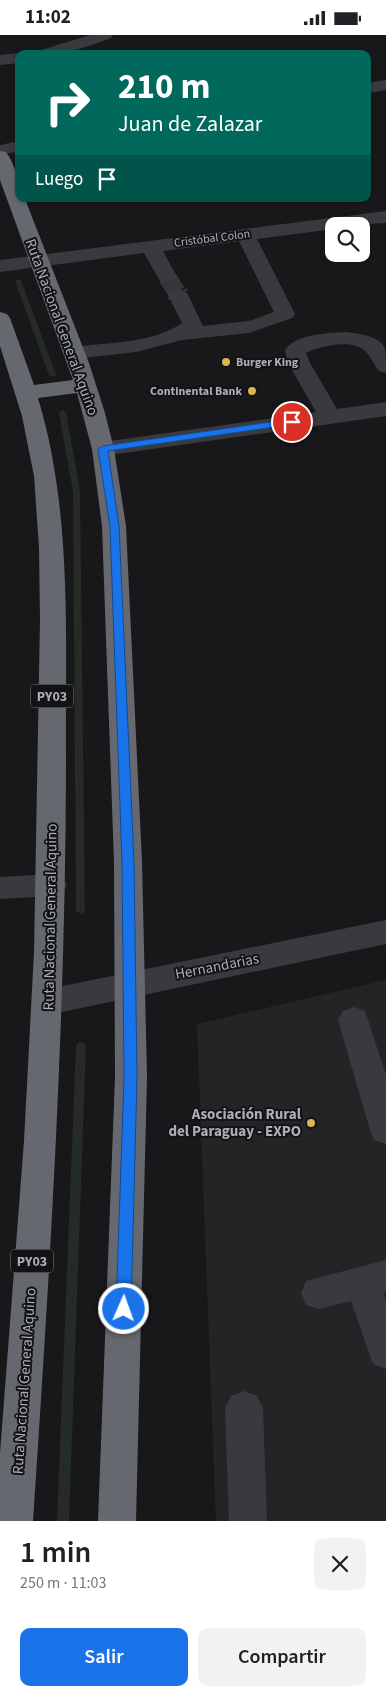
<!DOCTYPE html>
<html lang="es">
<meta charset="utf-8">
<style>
:root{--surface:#fff;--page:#f2f2f2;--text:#202124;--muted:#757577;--accent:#1a73e8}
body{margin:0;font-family:"Source Sans 3",sans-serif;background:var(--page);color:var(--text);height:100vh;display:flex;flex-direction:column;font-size:19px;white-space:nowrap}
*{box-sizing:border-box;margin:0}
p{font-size:16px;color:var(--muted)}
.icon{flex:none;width:28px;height:28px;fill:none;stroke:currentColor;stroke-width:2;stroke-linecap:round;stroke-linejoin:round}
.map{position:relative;height:1486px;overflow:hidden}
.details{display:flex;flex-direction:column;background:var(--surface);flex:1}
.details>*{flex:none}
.banner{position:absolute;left:15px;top:15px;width:356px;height:152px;border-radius:10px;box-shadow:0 1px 4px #0004;background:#00695c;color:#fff;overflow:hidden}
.buttons{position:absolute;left:325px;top:182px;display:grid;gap:10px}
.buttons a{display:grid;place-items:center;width:45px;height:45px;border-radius:10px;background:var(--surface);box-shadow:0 1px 4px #0004;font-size:25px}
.pin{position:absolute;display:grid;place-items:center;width:42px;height:42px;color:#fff;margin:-21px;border:2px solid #fff;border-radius:50%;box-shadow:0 1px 5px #0007}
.me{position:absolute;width:55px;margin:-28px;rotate:2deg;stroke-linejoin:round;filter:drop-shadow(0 0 4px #0008)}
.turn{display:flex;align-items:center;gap:18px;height:105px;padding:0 20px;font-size:22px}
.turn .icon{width:65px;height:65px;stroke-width:2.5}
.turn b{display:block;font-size:35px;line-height:42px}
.then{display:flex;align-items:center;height:48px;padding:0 20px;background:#0003;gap:10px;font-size:19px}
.round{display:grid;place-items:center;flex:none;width:52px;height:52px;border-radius:10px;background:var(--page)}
.summary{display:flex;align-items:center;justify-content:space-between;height:85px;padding:0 20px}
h1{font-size:30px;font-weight:600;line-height:38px}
.primary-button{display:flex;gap:10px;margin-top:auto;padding:10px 20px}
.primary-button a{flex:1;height:58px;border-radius:10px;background:var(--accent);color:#fff;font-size:20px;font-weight:600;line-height:58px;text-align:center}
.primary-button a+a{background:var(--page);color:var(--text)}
.status{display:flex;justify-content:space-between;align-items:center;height:35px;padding:0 25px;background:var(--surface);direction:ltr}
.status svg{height:14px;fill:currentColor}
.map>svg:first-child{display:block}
.built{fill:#242427}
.green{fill:#252b26}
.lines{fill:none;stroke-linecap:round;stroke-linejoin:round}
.minor-tunnel-far1{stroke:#36363a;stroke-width:18;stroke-dasharray:18 9;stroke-linecap:butt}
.minor-tunnel{stroke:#36363a;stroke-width:22;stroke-dasharray:22 11;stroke-linecap:butt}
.minor{fill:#3a3a3e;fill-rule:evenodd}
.highway{fill:#66686f;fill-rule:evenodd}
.route{fill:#1a73e8;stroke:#114b97}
.poi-dot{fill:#dcb54e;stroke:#131315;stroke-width:2}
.labels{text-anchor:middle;stroke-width:4;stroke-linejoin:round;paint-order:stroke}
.far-street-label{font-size:12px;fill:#acafb8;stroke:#131315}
.far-poi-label{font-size:12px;font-weight:bold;fill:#acafb8;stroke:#131315;text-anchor:start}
.shield{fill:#131315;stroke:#7e8087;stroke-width:1}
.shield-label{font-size:14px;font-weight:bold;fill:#acafb8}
.street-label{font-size:15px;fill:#acafb8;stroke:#131315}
.poi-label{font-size:15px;font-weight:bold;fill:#acafb8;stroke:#131315;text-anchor:end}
</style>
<div class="status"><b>11:02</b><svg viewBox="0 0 49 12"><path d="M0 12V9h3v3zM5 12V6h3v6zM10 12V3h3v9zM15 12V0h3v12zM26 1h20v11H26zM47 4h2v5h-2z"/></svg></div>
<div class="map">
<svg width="386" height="1486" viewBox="0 0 386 1486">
<rect width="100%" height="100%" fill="#18181a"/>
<!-- built -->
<path class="built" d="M 386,945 L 386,1486 L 216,1486 L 197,989 Z"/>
<!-- green -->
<path class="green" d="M 17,244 L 21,245 L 56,340 L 54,342 L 49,340 L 15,246 Z
M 63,375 L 66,377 L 80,456 L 85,876 L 82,879 L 76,876 L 73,457 L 59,378 Z
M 80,1006 L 86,1010 L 69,1486 L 57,1486 L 76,1010 Z"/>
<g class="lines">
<!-- minor-tunnel-far1 -->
<path class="minor-tunnel-far1" d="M 167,242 L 178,259"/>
<!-- minor-tunnel -->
<path class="minor-tunnel" d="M 177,258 L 178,260"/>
<!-- minor -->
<path class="minor" d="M 90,0 L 113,0 L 111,3 C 82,14 67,19 36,19 L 38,16 Z
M 19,18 L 22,19 L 19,19 L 19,28 L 0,30 L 0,20 Z
M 386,45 L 386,55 L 368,58 L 368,48 Z
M 19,106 L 19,116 L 0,120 L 0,110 Z
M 386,176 L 386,188 L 334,191 L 334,194 L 257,204 L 295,279 L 292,283 L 249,298 L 182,305 L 136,317 L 74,324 L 67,322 L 64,318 L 67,314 L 74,312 C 109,307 152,309 182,288 L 168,260 L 171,256 L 178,254 L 185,256 L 188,260 L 203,291 L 249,286 L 274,277 L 239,206 L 163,216 L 177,242 L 174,246 L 160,246 L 144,218 L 0,237 L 0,225 Z
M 346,297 C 358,299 380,300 385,314 C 386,320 386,331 386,338 L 379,336 C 374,330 371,321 365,316 C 351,304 325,311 310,316 L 306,318 L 310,328 L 337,374 L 386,367 L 386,381 L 103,421 L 95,419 L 92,414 L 95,409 L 103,407 L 316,377 L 288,328 L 285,315 C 295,299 328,298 346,297 Z
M 52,839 L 62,842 L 67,850 L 62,858 L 52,861 L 0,864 L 0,842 Z
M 386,885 L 386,909 L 48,980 L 37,976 L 33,967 L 37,958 L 48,954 Z
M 354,972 L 365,976 L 386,1040 L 386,1109 L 374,1105 L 370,1095 L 338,985 L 343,976 Z
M 386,1225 L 386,1257 L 383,1258 L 386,1265 L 386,1334 L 373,1329 L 351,1266 L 319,1274 L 306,1270 L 301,1258 L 306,1246 Z
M 244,1356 L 257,1361 L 263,1374 L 267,1486 L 229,1486 L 225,1374 L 231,1361 Z"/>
<!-- highway -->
<path class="highway" d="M 0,116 L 6,117 C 16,131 19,147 19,164 L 25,164 L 89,328 L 105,378 L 114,414 L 126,491 L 142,827 L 147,1042 L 136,1486 L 98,1486 L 115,1042 L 114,827 L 102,491 L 92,414 L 77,358 L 38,363 C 73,479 65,602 66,722 C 66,978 50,1232 33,1486 L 0,1486 L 0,1418 L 24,1106 L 34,917 L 40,584 L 39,512 L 34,441 L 22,381 L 0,311 L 0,277 L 7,279 L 10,283 L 34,350 L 73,345 L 0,145 Z"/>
</g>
<!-- route -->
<path class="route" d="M 292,384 L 297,387 L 295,389 L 108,416 L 119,491 L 134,827 L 137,1042 L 131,1274 L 129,1279 L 124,1281 L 118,1279 L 116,1274 L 124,1042 L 122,827 L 110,491 L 98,414 L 103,411 Z"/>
<!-- markers -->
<g class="poi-dot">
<circle cx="226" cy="327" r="5"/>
<circle cx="252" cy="356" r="5"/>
<circle cx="311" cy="1088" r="5"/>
</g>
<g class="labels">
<!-- far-street labels -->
<g class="far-street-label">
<text transform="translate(212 203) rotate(-7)" y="4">Cristóbal Colon</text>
</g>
<!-- far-poi labels -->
<g class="far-poi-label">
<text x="236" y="331">Burger King</text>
<text x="242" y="360" text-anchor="end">Continental Bank</text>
</g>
<!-- shield labels -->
<g class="shield">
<rect x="31" y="649.5" width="42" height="23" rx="4"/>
<rect x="11" y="1214.5" width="42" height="23" rx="4"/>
</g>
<g class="shield-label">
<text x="52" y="666">PY03</text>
<text x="32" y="1231">PY03</text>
</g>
<!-- street labels -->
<g class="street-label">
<text transform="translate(62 292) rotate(70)" y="5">Ruta Nacional General Aquino</text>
<text transform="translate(50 882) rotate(-89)" y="5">Ruta Nacional General Aquino</text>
<text transform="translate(217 931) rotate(-11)" y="5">Hernandarias</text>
<text transform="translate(24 1346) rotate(-86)" y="5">Ruta Nacional General Aquino</text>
</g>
<!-- poi labels -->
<g class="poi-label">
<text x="301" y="1084">Asociación Rural<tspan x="301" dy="17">del Paraguay - EXPO</tspan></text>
</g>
</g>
</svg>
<div class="buttons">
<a><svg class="icon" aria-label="search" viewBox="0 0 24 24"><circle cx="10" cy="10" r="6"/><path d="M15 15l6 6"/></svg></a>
</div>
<div class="pin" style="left:292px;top:387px;background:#d93025"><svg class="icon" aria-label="arrive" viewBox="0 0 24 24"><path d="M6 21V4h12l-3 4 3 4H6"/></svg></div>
<svg class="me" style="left:124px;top:1274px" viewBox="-20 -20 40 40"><circle r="17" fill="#1a73e8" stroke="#fff" stroke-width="3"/><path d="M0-11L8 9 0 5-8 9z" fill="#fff"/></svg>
<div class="banner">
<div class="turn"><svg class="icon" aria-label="right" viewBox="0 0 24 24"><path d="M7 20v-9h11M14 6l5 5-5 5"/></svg><div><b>210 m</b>Juan de Zalazar</div></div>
<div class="then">Luego<svg class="icon" aria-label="arrive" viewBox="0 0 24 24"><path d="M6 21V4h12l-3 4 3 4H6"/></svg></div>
</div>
</div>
<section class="details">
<div class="summary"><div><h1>1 min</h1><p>250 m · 11:03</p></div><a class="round"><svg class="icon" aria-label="close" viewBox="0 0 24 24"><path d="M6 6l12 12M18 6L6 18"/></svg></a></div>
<div class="primary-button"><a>Salir</a><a>Compartir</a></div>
</section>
